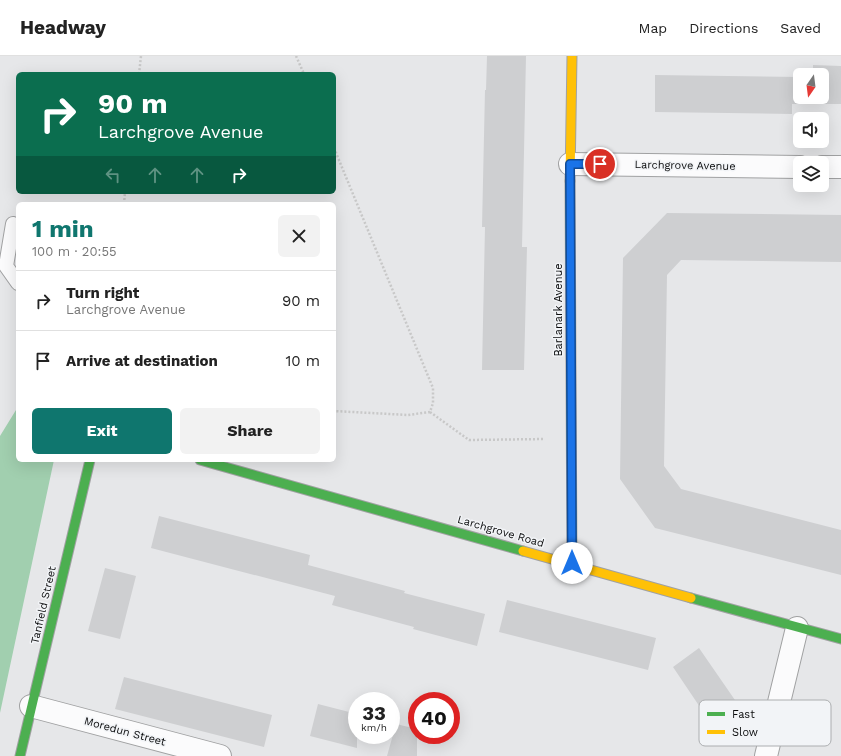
<!DOCTYPE html>
<meta charset="utf-8">
<style>
:root{--surface:#fff;--page:#f2f2f2;--text:#222;--muted:#767676;--line:#e0e0e0;--accent:#0f766e}
body{margin:0;font-family:"Work Sans",sans-serif;background:var(--page);color:var(--text);height:100vh;display:flex;flex-direction:column;font-size:15px;white-space:nowrap}
*{box-sizing:border-box;margin:0}
p{font-size:13px;color:var(--muted)}
.icon{flex:none;width:22px;height:22px;fill:none;stroke:currentColor;stroke-width:2;stroke-linecap:round;stroke-linejoin:round}
.map{position:relative;flex:1;overflow:hidden}
.sheet{position:absolute;left:16px;top:146px;width:320px;height:260px;display:flex;flex-direction:column;background:var(--surface);border-radius:6px;box-shadow:0 4px 16px #0002}
.sheet>*{flex:none}
.guide{position:absolute;left:16px;top:16px;width:320px;height:122px;border-radius:6px;box-shadow:0 4px 16px #0002;background:#0b6e4f;color:#fff;overflow:hidden}
.needle{width:26px;rotate:194deg}
.tools{position:absolute;left:793px;top:12px;display:grid;gap:8px}
.tools a{display:grid;place-items:center;width:36px;height:36px;border-radius:6px;background:var(--surface);box-shadow:0 4px 16px #0002;font-size:20px}
.speed{position:absolute;left:348px;top:636px;display:flex;gap:8px;font-size:20px;font-weight:700;text-align:center}
.speed>*{display:grid;place-content:center;width:52px;height:52px;border-radius:50%;background:var(--surface);box-shadow:0 4px 16px #0002;line-height:1}
.speed small{font-size:10px;font-weight:400}
.speed .limit{border:6px solid #d22;background:#fff;color:#111}
.pin{position:absolute;display:grid;place-items:center;width:34px;height:34px;color:#fff;margin:-17px;border:2px solid #fff;border-radius:50%;box-shadow:0 1px 4px #0007}
.me{position:absolute;width:44px;margin:-22px;rotate:0deg;stroke-linejoin:round;filter:drop-shadow(0 0 3px #0008)}
.turn{display:flex;align-items:center;gap:14px;height:84px;padding:0 16px;font-size:18px}
.turn .icon{width:52px;height:52px;stroke-width:2.5}
.turn b{display:block;font-size:28px;line-height:34px}
.lanes{display:flex;align-items:center;height:38px;padding:0 16px;background:#0003;justify-content:center;gap:20px;direction:ltr}
.lanes .off{opacity:.35}
.round{display:grid;place-items:center;flex:none;width:42px;height:42px;border-radius:6px;background:var(--page)}
.summary{display:flex;align-items:center;justify-content:space-between;height:68px;padding:0 16px}
h1{font-size:24px;font-weight:700;line-height:30px;color:var(--accent)}
.button{display:flex;gap:8px;margin-top:auto;padding:8px 16px}
.button a{flex:1;height:46px;border-radius:6px;background:var(--accent);color:#fff;font-size:16px;font-weight:700;line-height:46px;text-align:center}
.button a+a{background:var(--page);color:var(--text)}
ul{padding:0;list-style:none}
li{display:flex;align-items:center;gap:12px;height:60px;padding:0 16px;border-top:1px solid var(--line)}
li div{flex:1}
li b{display:block;font-size:15px}
li em{font-style:normal}
header{display:flex;align-items:center;gap:24px;box-sizing:border-box;height:56px;padding:0 20px;background:var(--surface);border-bottom:1px solid var(--line)}
header strong{font-size:19px}
nav{display:flex;gap:22px;margin-inline-start:auto;font-size:14px}
.map>svg:first-child{display:block}
.forest{fill:#a1cfaf}
.building{fill:#cecfd1}
.lines{fill:none;stroke-linecap:round;stroke-linejoin:round}
.lane-casing{stroke:#a0a1a2;stroke-width:16}
.street-casing{stroke:#a0a1a2;stroke-width:24}
.fast-casing{stroke:#a0a1a2;stroke-width:11}
.slow-casing{stroke:#a0a1a2;stroke-width:11}
.path{stroke:#c8c8c8;stroke-width:2.5;stroke-dasharray:2 2;stroke-linecap:butt}
.lane{stroke:#fbfbfc;stroke-width:14}
.street{stroke:#fbfbfc;stroke-width:22}
.fast{stroke:#4caf50;stroke-width:9}
.slow{stroke:#ffc107;stroke-width:9}
.route-casing{stroke:#114b97;stroke-width:10}
.route{stroke:#1a73e8;stroke-width:7}
.labels{text-anchor:middle;stroke-width:3;stroke-linejoin:round;paint-order:stroke}
.street-label{font-size:11px;fill:#0a0b0c;stroke:#f2f4f7}
.key{fill:#f2f4f7;stroke:#acaeb0;stroke-width:1}
.key-label{font-size:11px;fill:#0a0b0c}
</style>
<header>
<strong>Headway</strong>
<nav><a>Map</a><a>Directions</a><a>Saved</a></nav>
</header>
<div class="map">
<svg width="841" height="700" viewBox="0 0 841 700">
<rect width="100%" height="100%" fill="#e6e7e9"/>
<!-- forest -->
<path class="forest" d="M 16,354 L 18,356 L 18,404 L 54,404 L 0,657 L 0,380 Z"/>
<!-- building -->
<path class="building" d="M 487,0 L 526,0 L 522,191 L 527,191 L 524,314 L 482,314 L 485,171 L 482,171 L 485,34 L 486,34 Z
M 813,9 L 841,10 L 841,48 L 792,48 L 792,58 L 655,56 L 655,19 L 800,21 L 800,41 L 822,41 L 822,19 L 813,19 Z
M 667,157 L 841,159 L 841,206 L 681,204 L 667,219 L 664,410 L 681,433 L 841,474 L 841,519 L 655,472 L 620,423 L 623,202 Z
M 159,460 L 310,499 L 308,509 L 405,535 L 404,537 L 485,558 L 477,590 L 413,573 L 414,571 L 332,549 L 335,540 L 151,492 Z
M 105,512 L 136,520 L 120,583 L 88,575 Z
M 507,544 L 656,582 L 648,614 L 499,576 Z
M 699,592 L 737,647 L 710,666 L 673,611 Z
M 124,621 L 272,659 L 264,691 L 115,653 Z
M 318,648 L 357,658 L 357,692 L 310,680 Z
M 396,668 L 417,673 L 417,700 L 387,700 Z"/>
<g class="lines">
<!-- lane casing -->
<g class="lane-casing">
<path id="lane" d="M 13,168 L 6,210 L 18,227"/>
</g>
<!-- street casing -->
<g class="street-casing">
<path id="street" d="M 570,108 L 800,111
M 822,111 L 841,111
M 31,650 L 220,700
M 766,700 L 797,572"/>
</g>
<!-- fast casing -->
<g class="fast-casing">
<path id="fast" d="M 570,125 L 572,507
M 200,404 L 523,495
M 691,542 L 841,583
M 20,700 L 90,404"/>
</g>
<!-- slow casing -->
<g class="slow-casing">
<path id="slow" d="M 570,125 L 572,0
M 523,495 L 691,542"/>
</g>
<!-- path -->
<path class="path" d="M 296,0 L 304,18
M 139,18 L 141,0
M 334,92 L 433,332 L 433,347 L 430,356 L 408,359 L 334,355
M 124,148 L 125,136
M 430,356 L 469,384 L 545,383"/>
<!-- lane -->
<use href="#lane" class="lane"/>
<!-- street -->
<use href="#street" class="street"/>
<!-- fast -->
<use href="#fast" class="fast"/>
<!-- slow -->
<use href="#slow" class="slow"/>
</g>
<g class="lines">
<!-- route casing -->
<g class="route-casing">
<path id="route" d="M 572,507 L 570,108 L 600,108"/>
</g>
<!-- route -->
<use href="#route" class="route"/>
</g>
<g class="labels">
<!-- street labels -->
<g class="street-label">
<text transform="translate(685 109) rotate(1)" y="4">Larchgrove Avenue</text>
<text transform="translate(558 254) rotate(-90)" y="4">Barlanark Avenue</text>
<text transform="translate(501 475) rotate(16)" y="4">Larchgrove Road</text>
<text transform="translate(43 549) rotate(-77)" y="4">Tanfield Street</text>
<text transform="translate(125 675) rotate(15)" y="4">Moredun Street</text>
</g>
</g>
<!-- legend -->
<rect x="699" y="644" width="132" height="46" rx="6" class="key"/>
<rect x="707" y="656" width="18" height="4" fill="#4caf50"/>
<rect x="707" y="674" width="18" height="4" fill="#ffc107"/>
<g class="key-label">
<text x="732" y="662">Fast</text>
<text x="732" y="680">Slow</text>
</g>
</svg>
<div class="tools">
<a><svg class="needle" viewBox="-14 -14 28 28"><path d="M0-13l5 13h-10z" fill="#e53935"/><path d="M0 13l5-13h-10z" fill="#767676"/></svg></a>
<a><svg class="icon" aria-label="sound" viewBox="0 0 24 24"><path d="M4 9h4l5-4v14l-5-4H4zM17 9q2 3 0 6"/></svg></a>
<a><svg class="icon" aria-label="layers" viewBox="0 0 24 24"><path d="M12 4l9 5-9 5-9-5zM3 14l9 5 9-5"/></svg></a>
</div>
<div class="speed"><div>33<small>km/h</small></div><div class="limit">40</div></div>
<div class="pin" style="left:600px;top:108px;background:#d93025"><svg class="icon" aria-label="arrive" viewBox="0 0 24 24"><path d="M6 21V4h12l-3 4 3 4H6"/></svg></div>
<svg class="me" style="left:572px;top:507px" viewBox="-20 -20 40 40"><circle r="19" fill="#fff"/><path d="M0-13L10 11 0 6-10 11z" fill="#1a73e8"/></svg>
<div class="guide">
<div class="turn"><svg class="icon" aria-label="right" viewBox="0 0 24 24"><path d="M7 20v-9h11M14 6l5 5-5 5"/></svg><div><b>90 m</b>Larchgrove Avenue</div></div>
<div class="lanes"><svg class="icon off" aria-label="left" viewBox="0 0 24 24"><path d="M17 20v-9H6M10 6l-5 5 5 5"/></svg><svg class="icon off" aria-label="ahead" viewBox="0 0 24 24"><path d="M12 20V5M6 11l6-6 6 6"/></svg><svg class="icon off" aria-label="ahead" viewBox="0 0 24 24"><path d="M12 20V5M6 11l6-6 6 6"/></svg><svg class="icon" aria-label="right" viewBox="0 0 24 24"><path d="M7 20v-9h11M14 6l5 5-5 5"/></svg></div>
</div>
<section class="sheet">
<div class="summary"><div><h1>1 min</h1><p>100 m · 20:55</p></div><a class="round"><svg class="icon" aria-label="close" viewBox="0 0 24 24"><path d="M6 6l12 12M18 6L6 18"/></svg></a></div>
<ul>
<li><svg class="icon" aria-label="right" viewBox="0 0 24 24"><path d="M7 20v-9h11M14 6l5 5-5 5"/></svg><div><b>Turn right</b><p>Larchgrove Avenue</p></div><em>90 m</em></li>
<li><svg class="icon" aria-label="arrive" viewBox="0 0 24 24"><path d="M6 21V4h12l-3 4 3 4H6"/></svg><div><b>Arrive at destination</b></div><em>10 m</em></li>
</ul>
<div class="button"><a>Exit</a><a>Share</a></div>
</section>
</div>
